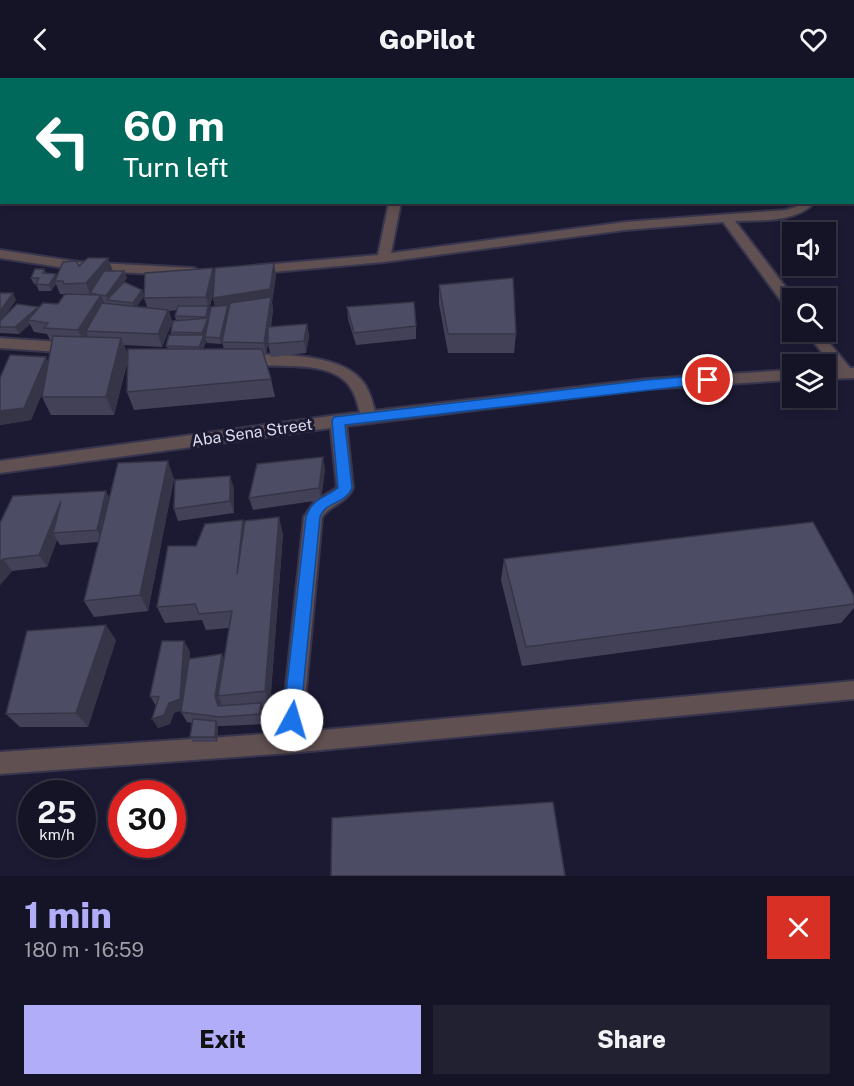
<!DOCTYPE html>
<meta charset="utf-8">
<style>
:root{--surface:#151426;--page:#222132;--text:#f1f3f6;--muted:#9d9ea7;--line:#343343;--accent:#b2adf9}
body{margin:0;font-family:"Public Sans",sans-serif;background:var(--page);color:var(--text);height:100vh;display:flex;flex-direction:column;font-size:22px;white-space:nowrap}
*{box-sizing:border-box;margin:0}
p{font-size:20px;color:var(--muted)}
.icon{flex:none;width:33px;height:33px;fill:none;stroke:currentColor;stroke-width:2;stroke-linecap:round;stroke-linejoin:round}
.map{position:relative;height:798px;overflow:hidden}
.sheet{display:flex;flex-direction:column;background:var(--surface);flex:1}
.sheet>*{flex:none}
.banner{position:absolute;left:0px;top:0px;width:855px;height:126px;box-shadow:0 3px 9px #0003,0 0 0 2px var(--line);background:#00695c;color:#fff;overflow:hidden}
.tools{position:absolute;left:782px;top:144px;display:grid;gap:12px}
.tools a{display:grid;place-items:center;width:54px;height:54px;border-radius:0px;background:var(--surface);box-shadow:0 3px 9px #0003,0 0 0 2px var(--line);font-size:30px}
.speed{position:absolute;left:18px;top:702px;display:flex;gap:12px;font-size:30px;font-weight:700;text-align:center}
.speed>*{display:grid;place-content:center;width:78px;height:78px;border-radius:50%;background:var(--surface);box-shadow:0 3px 9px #0003,0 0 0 2px var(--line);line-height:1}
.speed small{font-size:15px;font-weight:400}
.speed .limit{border:9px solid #d22;background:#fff;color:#111}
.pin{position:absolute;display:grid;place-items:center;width:51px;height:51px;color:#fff;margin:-26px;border:3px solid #fff;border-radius:50%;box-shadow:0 2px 6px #0007}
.me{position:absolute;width:66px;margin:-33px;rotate:6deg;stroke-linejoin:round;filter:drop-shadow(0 0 4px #0008)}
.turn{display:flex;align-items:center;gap:21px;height:126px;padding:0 24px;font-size:27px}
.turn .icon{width:78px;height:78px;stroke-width:2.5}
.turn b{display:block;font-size:42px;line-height:51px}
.round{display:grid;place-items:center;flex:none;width:63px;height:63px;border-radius:0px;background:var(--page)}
.headline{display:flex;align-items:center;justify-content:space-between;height:102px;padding:0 24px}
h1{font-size:36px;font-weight:800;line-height:45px;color:var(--accent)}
.button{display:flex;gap:12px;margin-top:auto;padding:12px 24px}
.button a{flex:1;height:69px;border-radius:0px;background:var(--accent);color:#111;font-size:24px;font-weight:800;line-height:69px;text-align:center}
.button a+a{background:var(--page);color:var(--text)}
header{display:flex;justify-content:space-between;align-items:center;height:78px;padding:0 24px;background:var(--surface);font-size:27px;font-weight:800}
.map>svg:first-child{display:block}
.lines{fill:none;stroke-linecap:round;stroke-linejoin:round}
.minor-casing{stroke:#37354d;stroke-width:4}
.tertiary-casing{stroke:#37354d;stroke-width:4}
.trunk-casing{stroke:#37354d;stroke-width:4}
.minor{fill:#605051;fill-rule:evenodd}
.tertiary{fill:#605051;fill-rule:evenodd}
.trunk{fill:#b18d8e;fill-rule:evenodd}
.wall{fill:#424157;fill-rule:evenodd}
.shaded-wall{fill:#363547}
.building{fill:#4d4c65;stroke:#363547;stroke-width:1.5}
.route{fill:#1a73e8;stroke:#114b97;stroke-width:1.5}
.labels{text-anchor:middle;stroke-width:6;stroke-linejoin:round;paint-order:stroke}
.street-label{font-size:16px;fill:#ddddef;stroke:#1c1a33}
</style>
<header><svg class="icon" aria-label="back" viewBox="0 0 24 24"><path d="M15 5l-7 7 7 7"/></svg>GoPilot<svg class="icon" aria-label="heart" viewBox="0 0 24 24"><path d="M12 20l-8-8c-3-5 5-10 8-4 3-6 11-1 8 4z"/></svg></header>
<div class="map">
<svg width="854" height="798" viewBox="0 0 854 798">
<rect width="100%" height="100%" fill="#1c1a33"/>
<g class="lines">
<!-- minor casing -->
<g class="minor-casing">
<path id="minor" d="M 164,0 L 183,0 L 163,2 Z
M 325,0 L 336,0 L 337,2 L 326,2 Z
M 0,18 L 2,18 L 2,24 L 0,24 Z
M 389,124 L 401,124 L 391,175 L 625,144 L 785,132 L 796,129 L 801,124 L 815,124 C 796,145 761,142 735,143 L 794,220 L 792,232 L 787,231 L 723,144 L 625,152 L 384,184 L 252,196 L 245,192 L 252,188 L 378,177 Z
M 0,172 L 79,184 L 194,190 L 201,194 L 194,198 L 79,192 L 0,180 Z
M 806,254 L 820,254 L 851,291 L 853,295 L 851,299 L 841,299 Z
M 0,260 L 74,265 L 81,270 L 74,275 L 0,270 Z
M 243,276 C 278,277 340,274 363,304 C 371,314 373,328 377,339 L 374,343 L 364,343 C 358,333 358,322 352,312 C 333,277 269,293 238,285 L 236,281 L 238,277 Z
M 338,337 L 344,339 L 346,343 L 353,410 C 347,425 331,426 322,439 L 302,654 L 854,603 L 854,621 L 290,675 L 0,696 L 0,674 L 281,655 L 304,439 L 315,423 L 337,410 L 330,343 L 332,339 Z"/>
</g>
<!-- tertiary casing -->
<g class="tertiary-casing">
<path id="tertiary" d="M 636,0 L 710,0 L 711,2 L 637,2 Z
M 854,290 L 854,300 L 825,301 L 825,291 Z
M 792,292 L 792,302 L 647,311 L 338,349 L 0,395 L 0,383 L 338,337 L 647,301 Z"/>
</g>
<!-- trunk casing -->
<g class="trunk-casing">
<path id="trunk" d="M 579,0 L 598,0 L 578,2 Z
M 0,83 L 2,83 L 2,89 L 0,89 Z"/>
</g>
<!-- minor -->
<use href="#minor" class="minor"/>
<!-- tertiary -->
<use href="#tertiary" class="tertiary"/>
<!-- trunk -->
<use href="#trunk" class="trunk"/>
</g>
<!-- wall -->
<path class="wall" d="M 274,185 L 276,198 L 272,224 L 273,232 L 271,249 L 307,246 L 309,259 L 306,275 L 271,279 L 268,266 L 266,277 L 264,277 L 271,301 L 275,319 L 134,332 L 127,314 L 128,282 L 114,337 L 51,337 L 42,319 L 42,315 L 31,342 L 0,347 L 0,300 L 48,284 L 52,262 L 50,262 L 47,256 L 34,254 L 30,246 L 19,256 L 0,255 L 0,215 L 16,222 L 3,240 L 38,229 L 58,226 L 64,216 L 60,216 L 56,206 L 51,213 L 39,213 L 36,206 L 34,206 L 31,200 L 44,191 L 46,195 L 56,196 L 57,199 L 79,188 L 112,193 L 124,193 L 127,200 L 123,205 L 142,212 L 144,218 L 137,228 L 147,229 L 144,220 L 215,199 ZM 213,216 L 213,220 L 215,228 L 210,234 L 209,232 ZM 177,232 L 175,238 L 176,243 L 172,244 L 169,233 ZM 172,245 L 171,254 L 171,257 L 166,268 L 168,271 L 128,277 L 124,267 L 162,269 ZM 206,257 L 205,259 L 207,265 L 221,266 L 222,264 L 224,271 L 203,271 L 206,264 L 205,259 Z
M 439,207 L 516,256 L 514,275 L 448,275 L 439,226 Z
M 347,229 L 416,248 L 416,261 L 356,267 L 348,241 Z
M 325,391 L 321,422 L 253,432 L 249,420 Z
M 174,401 L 148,533 L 94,539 L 84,523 L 98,464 L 60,467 L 57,462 L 47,489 L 12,493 L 0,507 L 0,445 L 109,420 Z
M 234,410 L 234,435 L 178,443 L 174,431 Z
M 244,448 L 283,456 L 270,627 L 263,628 L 265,634 L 264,646 L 224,648 L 218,648 L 217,664 L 193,664 L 190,659 L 192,645 L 187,644 L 181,634 L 181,632 L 174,635 L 170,646 L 158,650 L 156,628 L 150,618 L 184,563 L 190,574 L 189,581 L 224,580 L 229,550 L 206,552 L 202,542 L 165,545 L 157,529 L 196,468 Z
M 504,481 L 854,518 L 854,530 L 841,545 L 522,588 L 501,502 Z
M 116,562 L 88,649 L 20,649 L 6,636 Z"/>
<!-- shaded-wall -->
<path class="shaded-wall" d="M 108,180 L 113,193 L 93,216 L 90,216 L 86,205 Z
M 274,185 L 276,198 L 272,224 L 273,232 L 266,277 L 264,265 L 229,234 L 221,266 L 216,233 L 213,220 Z
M 213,190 L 216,203 L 209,232 L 206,219 Z
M 124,193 L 127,200 L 110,223 L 108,222 L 106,218 Z
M 56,196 L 58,202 L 55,203 L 56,206 L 51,213 L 49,207 Z
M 142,212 L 144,218 L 135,232 L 133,225 Z
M 13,215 L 16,222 L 0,245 L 0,233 Z
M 101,217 L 106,229 L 86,253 L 88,258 L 84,264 L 78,252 Z
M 208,228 L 210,234 L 210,247 L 205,259 L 206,264 L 201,275 L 199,269 L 203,260 L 202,255 L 207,244 L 206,239 Z
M 38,229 L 28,242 L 30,246 L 19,256 L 15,249 Z
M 168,232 L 172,244 L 162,269 L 158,256 Z
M 307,246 L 309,259 L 306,275 L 304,263 Z
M 121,260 L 128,279 L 114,337 L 106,319 Z
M 46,279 L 52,292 L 31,342 L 0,347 L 0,333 Z
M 323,379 L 325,391 L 321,422 L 319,410 Z
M 168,383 L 174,401 L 148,533 L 140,517 Z
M 230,398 L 234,410 L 234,435 L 230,423 Z
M 106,413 L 112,425 L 103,464 L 97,452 Z
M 61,423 L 53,455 L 57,462 L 47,489 L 39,477 Z
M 279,439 L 283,456 L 270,627 L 265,613 Z
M 243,442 L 248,459 L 237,496 Z
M 3,481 L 12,493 L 0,507 L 0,485 Z
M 106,547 L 116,562 L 88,649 L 76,635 Z
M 184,563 L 190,574 L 186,631 L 174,635 L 170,646 L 158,650 L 152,641 Z
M 222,576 L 227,586 L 218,618 L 221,624 L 220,628 L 218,628 L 215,618 Z
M 261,625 L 265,634 L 264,646 L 260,636 Z
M 216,643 L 218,648 L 217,664 L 215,659 Z"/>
<!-- building -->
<path class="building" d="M 88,180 L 108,180 L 86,205 L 64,206 L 63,203 L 55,203 L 63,184 L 76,183 L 79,188 Z
M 274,185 L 270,211 L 213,220 L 215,190 Z
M 213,190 L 206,219 L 144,220 L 145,195 Z
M 35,191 L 44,191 L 43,195 L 56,196 L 49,207 L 36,206 L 39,200 L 31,200 Z
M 104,193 L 124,193 L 106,218 L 90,215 Z
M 513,200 L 516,256 L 448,256 L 439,207 Z
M 124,204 L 142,212 L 133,225 L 107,222 Z
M 0,215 L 13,215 L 0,233 Z
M 65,216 L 101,217 L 78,252 L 44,250 L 48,245 L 28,242 L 43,225 L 58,226 Z
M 271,219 L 264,265 L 222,264 L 230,225 Z
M 414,224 L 416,248 L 354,255 L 347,229 Z
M 102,225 L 168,232 L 158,256 L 86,253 Z
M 17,226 L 38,229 L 15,249 L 0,249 L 0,243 Z
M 228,227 L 220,260 L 205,259 L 211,229 Z
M 178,228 L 208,228 L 206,239 L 175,238 Z
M 208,240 L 202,255 L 171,254 L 173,243 Z
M 307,246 L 304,263 L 268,266 L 268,249 Z
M 169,257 L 204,257 L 199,269 L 166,268 Z
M 53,258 L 121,260 L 106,319 L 42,319 Z
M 128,271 L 262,271 L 271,301 L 127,314 Z
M 10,277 L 46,279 L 24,330 L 0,333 L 0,300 Z
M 323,379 L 319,410 L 249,420 L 257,386 Z
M 168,383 L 140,517 L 84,523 L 118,385 Z
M 230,398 L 230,423 L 174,431 L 175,402 Z
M 106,413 L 97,452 L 53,455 L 61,423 L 39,477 L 3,481 L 0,485 L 0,445 L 13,418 Z
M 279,439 L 265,613 L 218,618 L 232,533 L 199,536 L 195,526 L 157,529 L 168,468 L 196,468 L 205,446 L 243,442 L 237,496 L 245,443 Z
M 813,444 L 854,518 L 854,526 L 526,569 L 504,481 Z
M 106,547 L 76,635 L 6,636 L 27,553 Z
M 162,563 L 184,563 L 180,621 L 169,625 L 164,637 L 152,641 L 159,619 L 150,618 Z
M 222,576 L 215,618 L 218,628 L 261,625 L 260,636 L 220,639 L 181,634 L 189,581 Z
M 193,641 L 216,643 L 215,659 L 190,659 Z
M 553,724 L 565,798 L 331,798 L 332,740 Z"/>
<!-- route -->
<path class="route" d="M 708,297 L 714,302 L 712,305 L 345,347 L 352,410 C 345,427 325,423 320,439 L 300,642 L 298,648 L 292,650 L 286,648 L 283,642 L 306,439 C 312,421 324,420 338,410 L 332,343 L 334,339 L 647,302 Z"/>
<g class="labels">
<!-- street labels -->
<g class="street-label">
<text transform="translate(252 354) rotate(-8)" y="6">Aba Sena Street</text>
</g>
</g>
</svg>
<div class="tools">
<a><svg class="icon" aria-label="sound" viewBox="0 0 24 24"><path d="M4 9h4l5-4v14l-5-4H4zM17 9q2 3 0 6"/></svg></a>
<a><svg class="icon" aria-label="search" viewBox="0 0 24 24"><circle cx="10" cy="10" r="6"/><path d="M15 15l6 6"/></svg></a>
<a><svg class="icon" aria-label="layers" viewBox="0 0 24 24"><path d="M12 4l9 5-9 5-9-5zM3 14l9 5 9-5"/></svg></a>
</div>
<div class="speed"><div>25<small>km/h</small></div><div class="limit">30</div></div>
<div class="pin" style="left:708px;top:302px;background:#d93025"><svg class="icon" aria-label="arrive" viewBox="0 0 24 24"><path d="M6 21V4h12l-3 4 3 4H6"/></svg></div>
<svg class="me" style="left:292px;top:642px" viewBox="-20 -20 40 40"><circle r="19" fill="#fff"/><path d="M0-13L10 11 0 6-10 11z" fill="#1a73e8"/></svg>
<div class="banner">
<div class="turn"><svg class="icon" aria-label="left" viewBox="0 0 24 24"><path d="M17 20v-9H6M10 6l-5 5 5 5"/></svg><div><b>60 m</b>Turn left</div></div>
</div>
</div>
<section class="sheet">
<div class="headline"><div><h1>1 min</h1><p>180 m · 16:59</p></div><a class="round" style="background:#d93025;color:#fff"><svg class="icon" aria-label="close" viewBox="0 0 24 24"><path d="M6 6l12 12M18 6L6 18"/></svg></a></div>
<div class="button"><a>Exit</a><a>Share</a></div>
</section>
